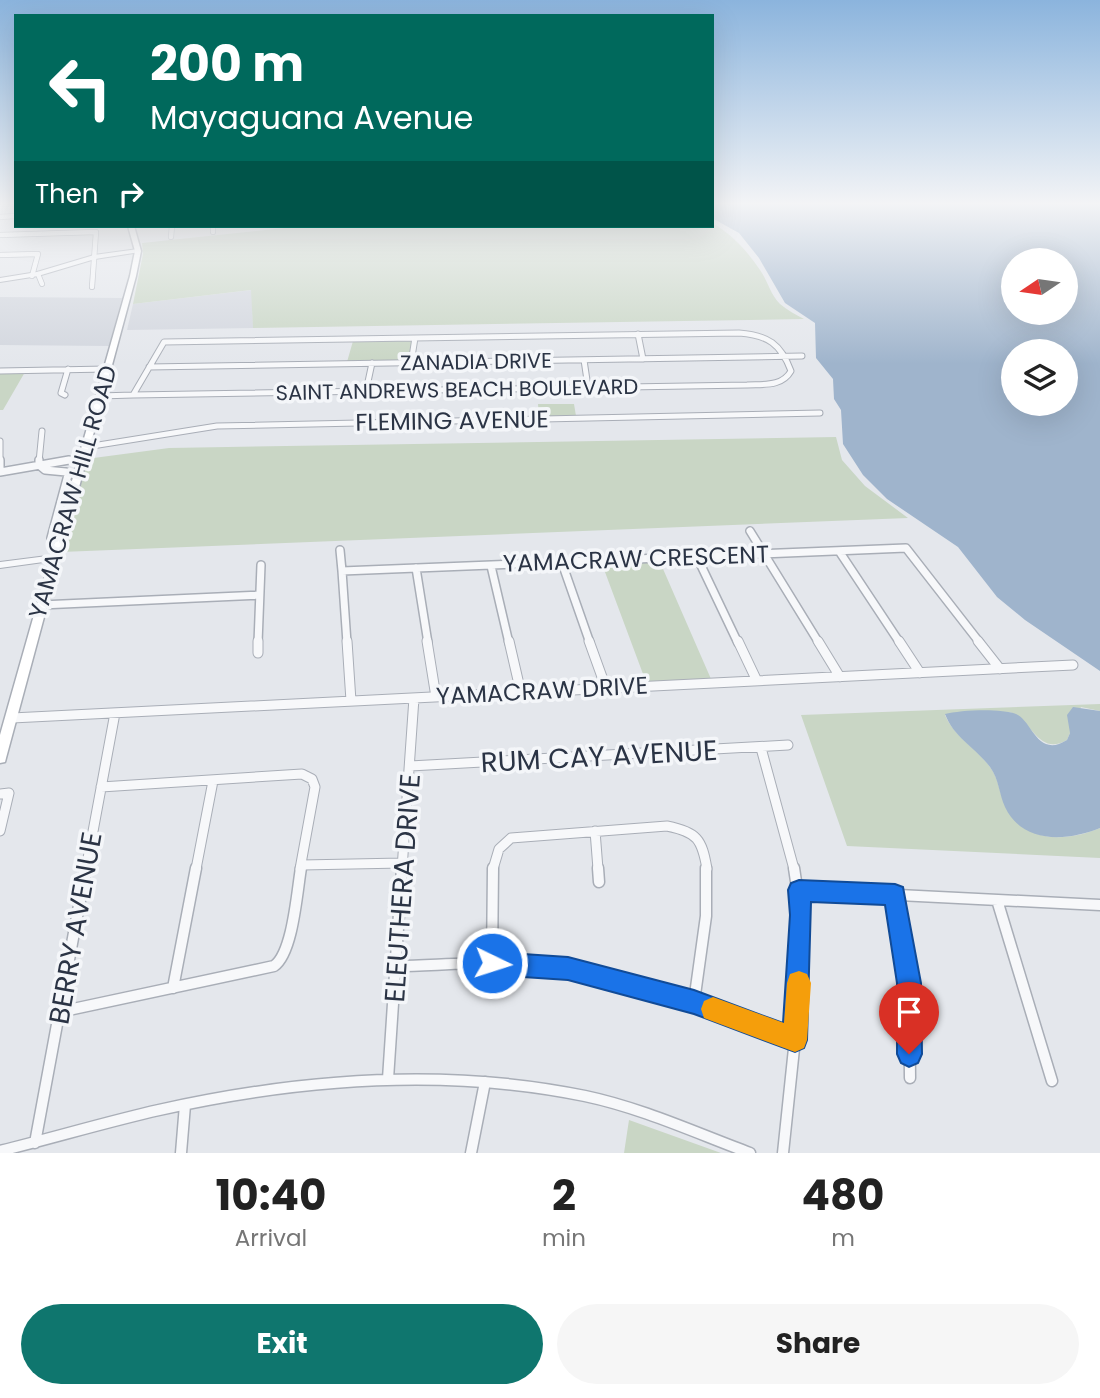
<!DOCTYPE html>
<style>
:root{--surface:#fff;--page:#f6f6f6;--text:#222;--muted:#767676;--accent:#0f766e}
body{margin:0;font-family:Poppins,sans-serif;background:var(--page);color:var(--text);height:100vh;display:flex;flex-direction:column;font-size:26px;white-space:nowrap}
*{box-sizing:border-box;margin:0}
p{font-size:23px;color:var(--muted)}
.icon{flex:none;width:38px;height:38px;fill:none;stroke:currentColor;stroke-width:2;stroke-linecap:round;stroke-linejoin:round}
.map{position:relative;height:1153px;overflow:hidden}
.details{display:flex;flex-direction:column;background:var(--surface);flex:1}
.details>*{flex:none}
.banner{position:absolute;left:14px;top:14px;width:700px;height:214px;border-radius:0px;box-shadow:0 7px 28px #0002;background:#00695c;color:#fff;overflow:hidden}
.needle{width:46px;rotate:257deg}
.controls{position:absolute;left:1001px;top:248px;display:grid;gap:14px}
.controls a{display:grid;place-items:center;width:77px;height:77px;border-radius:50%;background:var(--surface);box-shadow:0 7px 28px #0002;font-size:35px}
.pin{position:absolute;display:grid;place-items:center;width:60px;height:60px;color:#fff;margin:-72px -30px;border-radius:50% 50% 50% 0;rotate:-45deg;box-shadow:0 0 7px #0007}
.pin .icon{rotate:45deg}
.me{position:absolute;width:77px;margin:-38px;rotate:94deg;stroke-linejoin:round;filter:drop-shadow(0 0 5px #0008)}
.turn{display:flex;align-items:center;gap:24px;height:147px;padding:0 21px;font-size:32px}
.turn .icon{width:91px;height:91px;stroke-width:2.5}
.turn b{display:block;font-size:49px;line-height:60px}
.then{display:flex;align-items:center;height:66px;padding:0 21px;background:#0003;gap:14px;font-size:26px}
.eta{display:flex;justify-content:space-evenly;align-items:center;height:119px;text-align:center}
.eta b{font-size:42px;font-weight:700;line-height:49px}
.cta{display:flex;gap:14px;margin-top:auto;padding:14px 21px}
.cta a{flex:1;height:80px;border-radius:42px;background:var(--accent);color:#fff;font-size:28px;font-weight:700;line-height:80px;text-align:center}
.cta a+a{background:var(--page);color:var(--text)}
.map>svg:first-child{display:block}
.built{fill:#d2d6de}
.green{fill:#c9d6c5}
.water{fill:#9fb4cc;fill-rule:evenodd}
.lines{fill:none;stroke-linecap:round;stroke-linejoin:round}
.minor-far4-casing{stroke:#a9aeb7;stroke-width:6}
.minor-far3-casing{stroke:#a9aeb7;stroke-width:7}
.minor-far2-casing{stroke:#a9aeb7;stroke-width:10}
.minor-far1-casing{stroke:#a9aeb7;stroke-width:11}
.minor-casing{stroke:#a9aeb7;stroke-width:13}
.tertiary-casing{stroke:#a9aeb7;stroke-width:2}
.secondary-casing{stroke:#a9aeb7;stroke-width:3}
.minor-far4{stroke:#f7f8fa;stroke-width:4.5}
.minor-far3{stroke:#f7f8fa;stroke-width:5}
.minor-far2{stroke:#f7f8fa;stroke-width:7}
.minor-far1{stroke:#f7f8fa;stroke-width:9}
.minor{stroke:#f7f8fa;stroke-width:10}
.tertiary{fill:#f7f8fa;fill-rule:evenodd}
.secondary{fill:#fff;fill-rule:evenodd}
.route{fill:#1a73e8;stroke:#114b97;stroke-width:2}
.slow{fill:#f59e0b}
.labels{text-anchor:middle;stroke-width:7;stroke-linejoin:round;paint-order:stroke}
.far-street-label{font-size:21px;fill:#2b3445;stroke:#f4f6f9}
.street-label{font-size:24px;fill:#2b3445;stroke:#f4f6f9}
.near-street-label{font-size:28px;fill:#2b3445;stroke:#f4f6f9}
</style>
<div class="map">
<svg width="1100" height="1153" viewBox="0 0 1100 1153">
<rect width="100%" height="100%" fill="#e4e7ec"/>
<!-- built -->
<path class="built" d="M 252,290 L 253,328 L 127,330 L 133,304 Z
M 0,297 L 122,298 L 109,346 L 0,345 Z"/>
<!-- green -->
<path class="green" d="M 712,223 C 731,233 748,252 760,270 C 768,281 770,294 780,304 C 787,310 796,315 804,319 L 253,328 L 251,290 L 133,304 L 143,254 L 142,243 L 303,226 L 712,226 Z
M 412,340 L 408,361 L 347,362 L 353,341 Z
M 25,372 L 3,410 L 0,410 L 0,373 Z
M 538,404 L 574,404 L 576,416 L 539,417 Z
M 836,437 L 842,460 L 865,486 L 908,518 L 61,552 L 86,459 L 169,448 Z
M 660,562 L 711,679 L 646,682 L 602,564 Z
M 1100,704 L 1100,711 L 1081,707 L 1067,740 C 1038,757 1031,718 1009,712 L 945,715 C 955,738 976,747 990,767 C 998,777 999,791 1004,802 C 1021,843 1064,843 1100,828 L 1100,858 L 847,846 L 801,715 Z
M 629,1120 L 721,1153 L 624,1153 Z"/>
<!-- water -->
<path class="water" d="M 712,203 L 1100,203 L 1100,671 L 1025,620 L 997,597 L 958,547 L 887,499 L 863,475 L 843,444 L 841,410 L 834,399 L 833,379 L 816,358 L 815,323 L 785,303 L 759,258 L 739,233 L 712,218 ZM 1013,261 L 1066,261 L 1066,313 L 1013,313 ZM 1013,352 L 1066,352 L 1066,404 L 1013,404 Z
M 1073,707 L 1100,711 L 1100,828 C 1068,841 1023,845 1005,807 C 999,794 999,779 990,767 C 975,747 954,738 945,714 C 960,710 1001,708 1016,714 C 1032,720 1037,759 1067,740 L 1070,733 L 1067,715 Z"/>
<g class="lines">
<!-- minor-far4 casing -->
<g class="minor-far4-casing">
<path id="minor-far4" d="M 0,217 L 16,216
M 213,226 L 213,232
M 0,235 L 96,232 L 92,287
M 171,237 L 172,226
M 0,255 L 38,254 L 32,276
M 38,274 L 42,284"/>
</g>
<!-- minor-far3 casing -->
<g class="minor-far3-casing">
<path id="minor-far3" d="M 739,333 C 768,335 781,344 791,371 C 782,387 763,384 747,385 L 133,395 L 164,342 Z
M 638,334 L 643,359
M 584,360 L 588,387
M 411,363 L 415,338
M 149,367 L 802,356
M 0,371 L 107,369
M 366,391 L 372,363
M 65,395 L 61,393 L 68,369
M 100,396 L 133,395
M 0,441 L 0,462
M 86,447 L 217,426 L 820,413
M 39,462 L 42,431
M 58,462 L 83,458"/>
</g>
<!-- minor-far2 casing -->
<g class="minor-far2-casing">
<path id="minor-far2" d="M 0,460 L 0,471
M 39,460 L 39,465 L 45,470 L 66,472 L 68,475 L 51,538
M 0,472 L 69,460
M 750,531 L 819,643
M 340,550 L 342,571
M 839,551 L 900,643
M 697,557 L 738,643
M 562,563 L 590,643
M 491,566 L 509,643
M 416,568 L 428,643
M 41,605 L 259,595
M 258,643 L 261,565
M 347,643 L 342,571 L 906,548 L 980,643"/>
</g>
<!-- minor-far1 casing -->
<g class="minor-far1-casing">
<path id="minor-far1" d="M 347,641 L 351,701
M 427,641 L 436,697
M 509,641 L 521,693
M 589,641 L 606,688
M 738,641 L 757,681
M 818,641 L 840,677
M 899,641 L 920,673
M 978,641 L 1000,669
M 258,653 L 258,641
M 12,718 L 1073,665
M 761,748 L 794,869
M 410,766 L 788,745
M 101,787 L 302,774 L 312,779 L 315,787 L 300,869
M 0,794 L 9,793 L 0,831
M 595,831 L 598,869
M 302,865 L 402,863
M 86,869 L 115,713
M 196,869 L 213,781
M 402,869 L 414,698
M 493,869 L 499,849 L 511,838 L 667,826 C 697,832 702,839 707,869"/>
</g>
<!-- minor casing -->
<g class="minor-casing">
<path id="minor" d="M 598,868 L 599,882
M 799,890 L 1100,905
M 895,895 L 909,983 L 910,1078
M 997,900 L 1052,1081
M 492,963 L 493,868
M 397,966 C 447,965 498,960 548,966 C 633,976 715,1010 795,1039
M 173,988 L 196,868
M 694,1002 L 706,916 L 706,868
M 59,1012 L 274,966 C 293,953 297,891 301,868
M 388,1079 L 402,868
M 35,1143 L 86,868
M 0,1151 C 53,1138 106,1122 159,1110 C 298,1079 444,1067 585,1096 C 642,1108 696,1133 750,1153
M 181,1153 L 185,1105
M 471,1153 L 485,1082
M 783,1153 L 795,1039 L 801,915 L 794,868"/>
</g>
<!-- tertiary casing -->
<g class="tertiary-casing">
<path id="tertiary" d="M 138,249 L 140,250 L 140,252 L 95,259 L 38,276 L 0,282 L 0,278 L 37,272 L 94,255 Z
M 55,555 L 59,558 L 58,560 L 0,568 L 0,562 Z"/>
</g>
<!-- secondary casing -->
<g class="secondary-casing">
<path id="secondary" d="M 128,226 L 134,226 L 141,251 L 136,276 L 6,758 L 5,762 L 0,763 L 0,735 L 130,276 L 135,251 Z"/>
</g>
<!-- minor-far4 -->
<use href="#minor-far4" class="minor-far4"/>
<!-- minor-far3 -->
<use href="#minor-far3" class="minor-far3"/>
<!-- minor-far2 -->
<use href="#minor-far2" class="minor-far2"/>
<!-- minor-far1 -->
<use href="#minor-far1" class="minor-far1"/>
<!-- minor -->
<use href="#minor" class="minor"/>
<!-- tertiary -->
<use href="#tertiary" class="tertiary"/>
<!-- secondary -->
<use href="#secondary" class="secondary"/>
</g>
<!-- sky -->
<linearGradient id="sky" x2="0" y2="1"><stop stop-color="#8bb4dd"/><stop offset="0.56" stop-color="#f3f4f6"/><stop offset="1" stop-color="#f3f4f6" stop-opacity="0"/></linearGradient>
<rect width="1100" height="364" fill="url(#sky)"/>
<!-- route -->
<path class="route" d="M 799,880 L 895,884 L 903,887 L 921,983 L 922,1054 L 918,1063 L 909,1067 L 901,1063 L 897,1054 L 897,983 L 885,905 L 811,902 L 807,1040 L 804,1048 L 795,1052 L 694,1014 L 568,980 L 492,975 L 484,972 L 480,963 L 484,955 L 492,952 L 568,957 L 694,990 L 783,1023 L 790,915 L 788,890 L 791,883 Z"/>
<!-- slow -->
<path class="slow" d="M 799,971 L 807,974 L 811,983 L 807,1040 L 804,1048 L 795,1052 L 704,1018 L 701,1009 L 704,1001 L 713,997 L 784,1023 L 787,983 L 790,974 Z"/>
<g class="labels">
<!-- far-street labels -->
<g class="far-street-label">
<text transform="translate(476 362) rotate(-1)" y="7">ZANADIA DRIVE</text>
<text transform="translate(457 390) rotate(-1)" y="7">SAINT ANDREWS BEACH BOULEVARD</text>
</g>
<!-- street labels -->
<g class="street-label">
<text transform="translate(452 421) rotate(-1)" y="8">FLEMING AVENUE</text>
<text transform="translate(73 492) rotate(-74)" y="8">YAMACRAW HILL ROAD</text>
<text transform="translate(636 559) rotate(-2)" y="8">YAMACRAW CRESCENT</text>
<text transform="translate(542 691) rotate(-3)" y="8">YAMACRAW DRIVE</text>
</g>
<!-- near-street labels -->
<g class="near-street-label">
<text transform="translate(599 756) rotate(-3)" y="10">RUM CAY AVENUE</text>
<text transform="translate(402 888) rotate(-86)" y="10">ELEUTHERA DRIVE</text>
<text transform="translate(75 928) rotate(-80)" y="10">BERRY AVENUE</text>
</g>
</g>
</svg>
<div class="controls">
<a><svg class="needle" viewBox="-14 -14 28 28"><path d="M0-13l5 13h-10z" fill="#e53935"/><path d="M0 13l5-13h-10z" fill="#767676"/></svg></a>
<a><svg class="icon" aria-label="layers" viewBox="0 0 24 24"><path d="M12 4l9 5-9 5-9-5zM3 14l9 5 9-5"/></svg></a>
</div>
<div class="pin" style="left:909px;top:1054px;background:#d93025"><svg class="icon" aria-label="arrive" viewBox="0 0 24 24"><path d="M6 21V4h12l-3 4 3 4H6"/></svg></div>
<svg class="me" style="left:492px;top:963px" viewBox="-20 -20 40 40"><circle r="17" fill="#1a73e8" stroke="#fff" stroke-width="3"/><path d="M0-11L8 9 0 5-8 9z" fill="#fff"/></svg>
<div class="banner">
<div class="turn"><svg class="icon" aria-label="left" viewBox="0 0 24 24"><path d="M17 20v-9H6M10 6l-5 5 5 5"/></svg><div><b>200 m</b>Mayaguana Avenue</div></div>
<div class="then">Then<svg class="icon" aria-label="right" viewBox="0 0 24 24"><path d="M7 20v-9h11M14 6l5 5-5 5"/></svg></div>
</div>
</div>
<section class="details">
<div class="eta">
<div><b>10:40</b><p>Arrival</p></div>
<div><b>2</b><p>min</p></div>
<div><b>480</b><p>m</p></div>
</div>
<div class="cta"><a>Exit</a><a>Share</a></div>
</section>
